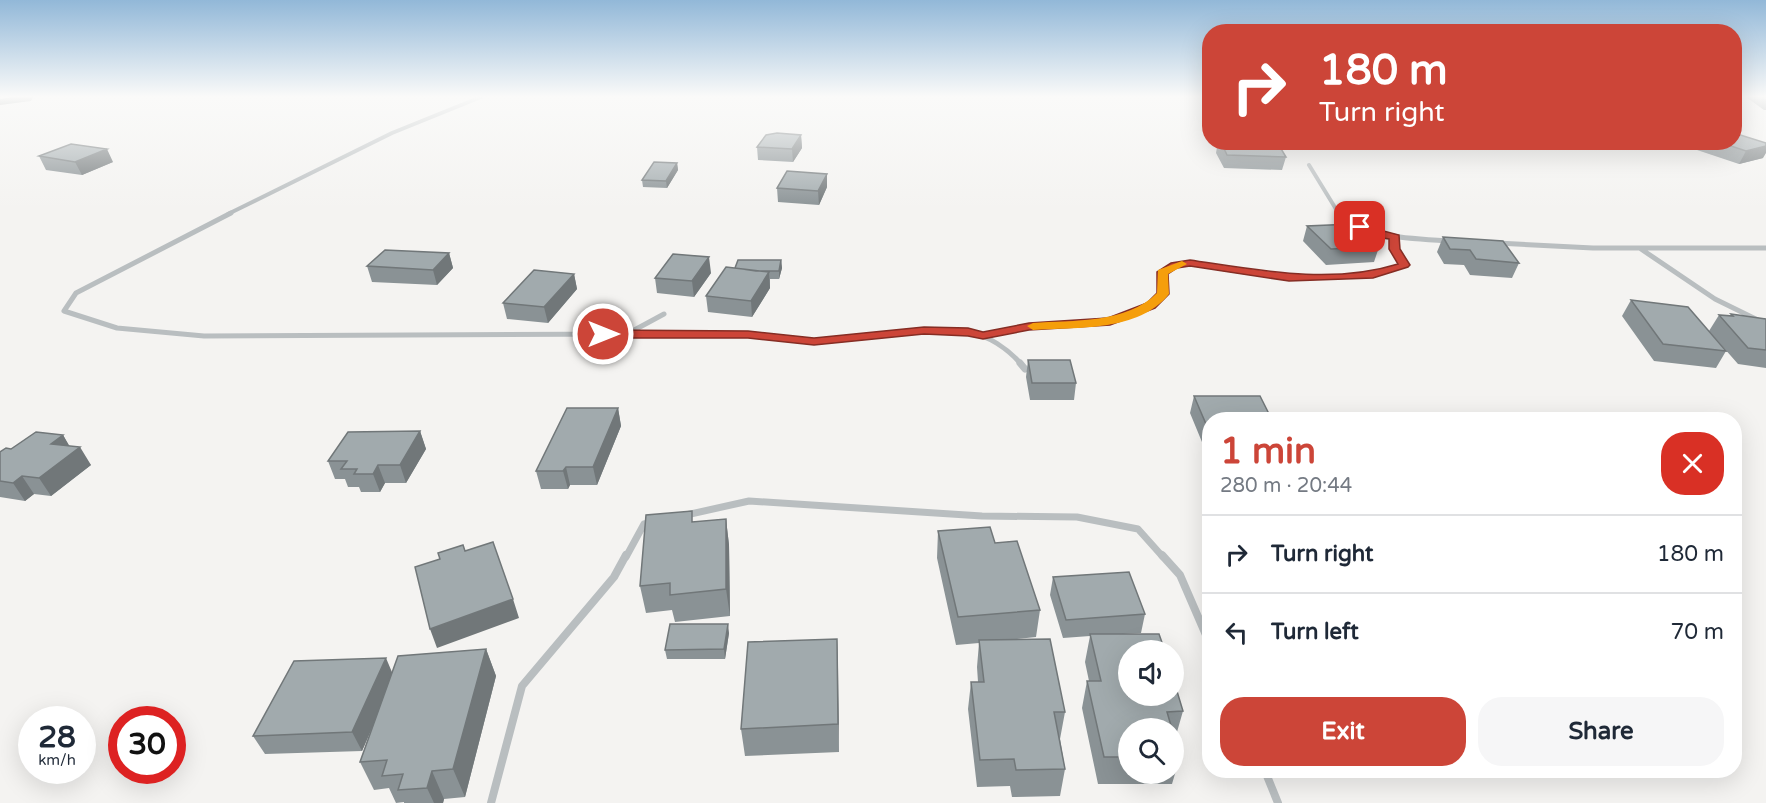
<!DOCTYPE html>
<meta charset="utf-8">
<style>
:root{--surface:#fff;--page:#f6f6f7;--text:#1f2937;--muted:#747a83;--line:#e0e1e3;--accent:#cc4538}
body{margin:0;font-family:"Varela Round",sans-serif;background:var(--page);color:var(--text);height:100vh;display:flex;flex-direction:column;font-size:22px;white-space:nowrap}
*{box-sizing:border-box;margin:0}
p{font-size:20px;color:var(--muted)}
.icon{flex:none;width:33px;height:33px;fill:none;stroke:currentColor;stroke-width:2;stroke-linecap:round;stroke-linejoin:round}
.map{position:relative;flex:1;overflow:hidden}
.details{position:absolute;left:1202px;top:412px;width:540px;height:366px;display:flex;flex-direction:column;background:var(--surface);border-radius:24px;box-shadow:0 6px 24px #0002}
.details>*{flex:none}
.top-card{position:absolute;left:1202px;top:24px;width:540px;height:126px;border-radius:24px;box-shadow:0 6px 24px #0002;background:#cc4538;color:#fff;overflow:hidden}
.buttons{position:absolute;left:1118px;top:640px;display:grid;gap:12px}
.buttons a{display:grid;place-items:center;width:66px;height:66px;border-radius:50%;background:var(--surface);box-shadow:0 6px 24px #0002;font-size:30px}
.speed{position:absolute;left:18px;top:706px;display:flex;gap:12px;font-size:30px;font-weight:700;text-align:center}
.speed>*{display:grid;place-content:center;width:78px;height:78px;border-radius:50%;background:var(--surface);box-shadow:0 6px 24px #0002;line-height:1}
.speed small{font-size:15px;font-weight:400}
.speed .limit{border:9px solid #d22;background:#fff;color:#111}
.pin{position:absolute;display:grid;place-items:center;width:51px;height:51px;color:#fff;margin:-26px;border-radius:12px;box-shadow:0 3px 9px #0006}
.me{position:absolute;width:66px;margin:-33px;rotate:90deg;stroke-linejoin:round;filter:drop-shadow(0 0 4px #0008)}
.turn{display:flex;align-items:center;gap:21px;height:126px;padding:0 18px;font-size:27px}
.turn .icon{width:78px;height:78px;stroke-width:2.5}
.turn b{display:block;font-size:42px;line-height:51px}
.round{display:grid;place-items:center;flex:none;width:63px;height:63px;border-radius:24px;background:var(--page)}
.summary{display:flex;align-items:center;justify-content:space-between;height:102px;padding:0 18px}
h1{font-size:36px;font-weight:700;line-height:45px;color:var(--accent)}
.button{display:flex;gap:12px;margin-top:auto;padding:12px 18px}
.button a{flex:1;height:69px;border-radius:24px;background:var(--accent);color:#fff;font-size:24px;font-weight:700;line-height:69px;text-align:center}
.button a+a{background:var(--page);color:var(--text)}
ul{padding:0;list-style:none}
li{display:flex;align-items:center;gap:18px;height:78px;padding:0 18px;border-top:2px solid var(--line)}
li div{flex:1}
li b{display:block;font-size:22px}
li em{font-style:normal}
.map>svg:first-child{display:block}
.lines{fill:none;stroke-linecap:round;stroke-linejoin:round}
.street-far3{stroke:#b9bec0;stroke-width:4}
.street-far2{stroke:#b9bec0;stroke-width:5}
.street-far1{stroke:#b9bec0;stroke-width:7}
.street{stroke:#b9bec0;stroke-width:8}
.wall{fill:#8a9295;fill-rule:evenodd}
.shaded-wall{fill:#717779}
.building{fill:#a1aaad;stroke:#717779;stroke-width:1.5}
.route{fill:#cc4538;stroke:#852d24;stroke-width:1.5}
.slow{fill:#f59e0b}
</style>
<div class="map">
<svg width="1766" height="803" viewBox="0 0 1766 803">
<rect width="100%" height="100%" fill="#f4f3f1"/>
<g class="lines">
<!-- street-far3 -->
<path class="street-far3" d="M 1309,165 L 1339,214
M 228,214 L 392,133 L 481,97"/>
<!-- street-far2 -->
<path class="street-far2" d="M 231,213 L 76,293 L 64,311 L 117,328 L 204,336 L 627,334 L 664,314
M 1338,213 C 1354,238 1421,239 1448,241
M 1497,243 L 1593,248 L 1766,248
M 1641,249 L 1715,299 L 1766,324
M 630,334 C 671,333 712,332 754,335 C 775,336 796,342 817,341 C 867,339 917,325 968,332 C 988,335 1008,349 1021,364
M 983,336 C 997,333 1010,329 1024,327 C 1074,322 1123,327 1163,294 L 1162,272 L 1174,265 L 1190,263 C 1261,276 1333,287 1404,265 L 1394,248 L 1395,237"/>
<!-- street-far1 -->
<path class="street-far1" d="M 1020,363 L 1025,369
M 686,515 L 749,501 L 982,516 L 1077,517 L 1138,529 L 1163,557
M 626,557 L 644,524 L 653,522"/>
<!-- street -->
<path class="street" d="M 1162,555 L 1180,575 L 1209,642
M 1265,771 L 1278,803
M 491,803 L 522,686 L 614,577 L 626,555"/>
</g>
<!-- wall -->
<path class="wall" d="M 1746,97 L 1766,97 L 1766,110 L 1764,110 Z
M 801,135 L 802,148 L 793,162 L 758,160 L 757,147 Z
M 1218,142 L 1277,142 L 1286,157 L 1282,170 L 1224,168 L 1216,153 Z
M 1694,142 L 1734,142 L 1763,158 L 1739,164 L 1691,148 Z
M 39,156 L 113,162 L 82,175 L 46,170 Z
M 677,163 L 678,170 L 667,188 L 643,187 L 642,180 Z
M 827,174 L 827,187 L 819,205 L 778,202 L 777,188 Z
M 1307,226 L 1379,247 L 1374,262 L 1326,265 L 1303,241 Z
M 1443,237 L 1519,263 L 1512,278 L 1470,275 L 1464,265 L 1444,264 L 1437,252 Z
M 449,253 L 453,268 L 437,285 L 372,282 L 367,266 Z
M 781,260 L 782,268 L 779,279 L 770,279 L 770,288 L 752,317 L 708,312 L 706,296 L 735,268 Z
M 711,273 L 694,297 L 657,293 L 655,278 Z
M 574,274 L 577,289 L 548,323 L 507,319 L 503,303 Z
M 1631,300 L 1726,351 L 1716,368 L 1654,361 L 1622,316 Z
M 1731,314 L 1766,319 L 1766,368 L 1738,364 L 1709,331 L 1719,315 L 1730,316 Z
M 1028,360 L 1076,383 L 1074,400 L 1030,400 L 1026,377 Z
M 1194,396 L 1209,420 L 1209,459 L 1190,413 Z
M 618,408 L 621,426 L 597,485 L 570,485 L 568,489 L 541,489 L 536,471 Z
M 420,431 L 426,449 L 406,483 L 385,483 L 380,492 L 361,492 L 359,487 L 348,487 L 345,479 L 335,479 L 328,461 Z
M 63,435 L 69,446 L 91,465 L 51,496 L 34,494 L 25,501 L 0,497 L 0,452 Z
M 726,519 L 729,545 L 730,616 L 675,622 L 672,610 L 646,613 L 640,586 L 694,522 Z
M 938,531 L 995,543 L 1040,610 L 1036,637 L 1017,639 L 1065,712 L 1060,739 L 1065,769 L 1060,796 L 1012,797 L 1010,786 L 977,787 L 968,709 L 971,682 L 978,682 L 977,667 L 979,643 L 956,645 L 937,558 Z
M 1053,577 L 1145,614 L 1141,633 L 1123,634 L 1183,711 L 1175,739 L 1180,757 L 1172,784 L 1098,784 L 1082,708 L 1087,681 L 1089,681 L 1085,662 L 1090,636 L 1063,638 L 1050,595 ZM 1128,729 L 1173,729 L 1173,774 L 1128,774 Z
M 729,633 L 725,659 L 667,659 L 665,650 Z
M 837,639 L 839,752 L 745,756 L 741,729 Z
M 486,649 L 496,676 L 465,797 L 444,799 L 443,803 L 404,803 L 404,802 L 396,803 L 389,788 L 374,790 L 360,762 L 372,728 L 362,751 L 265,754 L 253,736 L 392,672 Z"/>
<!-- shaded-wall -->
<path class="shaded-wall" d="M 12,97 L 33,97 L 31,101 L 0,105 L 0,99 Z
M 801,135 L 802,148 L 793,162 L 792,149 Z
M 1766,146 L 1766,153 L 1763,158 L 1739,164 L 1746,151 Z
M 107,149 L 113,162 L 82,175 L 75,162 Z
M 677,163 L 678,170 L 667,188 L 666,181 Z
M 827,174 L 827,187 L 819,205 L 818,191 Z
M 449,253 L 453,268 L 437,285 L 433,270 Z
M 709,257 L 711,273 L 694,297 L 692,281 Z
M 781,260 L 782,268 L 779,279 L 779,271 Z
M 769,272 L 770,288 L 752,317 L 751,301 Z
M 574,274 L 577,289 L 548,323 L 544,307 Z
M 618,408 L 621,426 L 597,485 L 593,467 Z
M 420,431 L 426,449 L 406,483 L 400,465 Z
M 63,435 L 73,452 L 80,447 L 91,465 L 51,496 L 39,478 L 51,444 Z
M 378,465 L 385,483 L 380,492 L 373,474 Z
M 566,467 L 570,485 L 568,489 L 563,471 Z
M 22,476 L 34,494 L 25,501 L 13,483 Z
M 726,519 L 729,545 L 730,616 L 726,589 Z
M 513,599 L 519,618 L 437,648 L 430,629 Z
M 728,624 L 729,633 L 725,659 L 724,649 Z
M 837,639 L 838,666 L 839,752 L 838,724 Z
M 486,649 L 496,676 L 465,797 L 453,769 Z
M 386,658 L 394,677 L 362,751 L 352,732 Z
M 432,771 L 444,799 L 443,803 L 434,803 L 427,788 Z"/>
<!-- building -->
<path class="building" d="M 777,133 L 801,135 L 792,149 L 757,147 L 766,135 Z
M 1734,133 L 1766,143 L 1766,146 L 1746,151 L 1719,142 L 1734,142 Z
M 1221,142 L 1277,142 L 1286,157 L 1227,155 Z
M 71,144 L 107,149 L 75,162 L 39,156 Z
M 654,162 L 677,163 L 666,181 L 642,180 Z
M 787,171 L 827,174 L 818,191 L 777,188 Z
M 1353,224 L 1379,247 L 1331,249 L 1307,226 Z
M 1443,237 L 1503,241 L 1519,263 L 1476,259 L 1470,250 L 1450,249 Z
M 385,250 L 449,253 L 433,270 L 367,266 Z
M 673,254 L 709,257 L 692,281 L 655,278 Z
M 738,260 L 781,260 L 779,271 L 756,271 L 735,268 Z
M 726,267 L 769,272 L 751,301 L 706,296 Z
M 534,270 L 574,274 L 544,307 L 503,303 Z
M 1631,300 L 1688,307 L 1726,351 L 1663,344 Z
M 1731,314 L 1766,319 L 1766,350 L 1748,348 L 1719,315 L 1733,316 Z
M 1028,360 L 1070,360 L 1076,383 L 1032,383 Z
M 1194,396 L 1260,396 L 1272,420 L 1209,420 L 1209,431 Z
M 567,408 L 618,408 L 593,467 L 566,467 L 563,471 L 536,471 Z
M 420,431 L 400,465 L 378,465 L 373,474 L 354,474 L 357,469 L 341,469 L 347,461 L 328,461 L 348,432 Z
M 36,432 L 63,435 L 51,444 L 80,447 L 39,478 L 22,476 L 13,483 L 0,481 L 0,452 L 6,448 L 11,449 Z
M 692,511 L 692,522 L 726,519 L 726,589 L 670,595 L 670,583 L 640,586 L 646,515 Z
M 990,527 L 995,543 L 1017,541 L 1040,610 L 958,617 L 938,531 Z
M 493,542 L 513,599 L 430,629 L 415,567 L 440,559 L 438,553 L 463,545 L 465,551 Z
M 1129,572 L 1145,614 L 1066,620 L 1053,577 Z
M 670,624 L 728,624 L 724,649 L 665,650 Z
M 1090,634 L 1159,634 L 1165,651 L 1128,651 L 1128,696 L 1173,696 L 1173,678 L 1183,711 L 1167,712 L 1172,729 L 1128,729 L 1128,757 L 1104,757 L 1087,681 L 1101,681 Z
M 837,639 L 838,724 L 741,729 L 748,642 Z
M 1050,639 L 1065,712 L 1054,712 L 1065,769 L 1016,770 L 1014,759 L 980,760 L 971,682 L 984,682 L 979,640 Z
M 486,649 L 453,769 L 432,771 L 427,788 L 398,790 L 403,774 L 382,776 L 387,760 L 360,762 L 398,656 Z
M 386,658 L 352,732 L 253,736 L 294,661 Z
M 1173,732 L 1180,757 L 1173,757 Z"/>
<!-- sky -->
<linearGradient id="sky" x2="0" y2="1"><stop stop-color="#92b8d8"/><stop offset="0.46" stop-color="#fafaf9"/><stop offset="1" stop-color="#fafaf9" stop-opacity="0"/></linearGradient>
<rect width="1766" height="210" fill="url(#sky)"/>
<!-- route -->
<path class="route" d="M 1357,224 L 1399,235 L 1400,249 L 1410,265 L 1408,267 L 1373,278 L 1289,281 L 1190,266 L 1177,268 L 1168,274 L 1169,294 L 1155,308 L 1110,325 L 1029,330 L 983,339 L 968,336 L 924,334 L 814,345 L 748,338 L 603,338 L 597,334 L 603,330 L 748,331 L 814,338 L 924,327 L 968,328 L 983,332 L 1029,323 L 1108,318 L 1147,303 L 1157,293 L 1157,272 L 1171,263 L 1190,260 C 1258,270 1331,285 1398,264 L 1389,249 L 1389,239 L 1375,237 L 1357,229 Z"/>
<!-- slow -->
<path class="slow" d="M 1182,261 L 1187,264 L 1168,274 L 1169,294 C 1139,332 1077,327 1033,330 L 1027,326 L 1033,323 C 1074,320 1126,324 1157,293 L 1158,270 Z"/>
</svg>
<div class="buttons">
<a><svg class="icon" aria-label="sound" viewBox="0 0 24 24"><path d="M4 9h4l5-4v14l-5-4H4zM17 9q2 3 0 6"/></svg></a>
<a><svg class="icon" aria-label="search" viewBox="0 0 24 24"><circle cx="10" cy="10" r="6"/><path d="M15 15l6 6"/></svg></a>
</div>
<div class="speed"><div>28<small>km/h</small></div><div class="limit">30</div></div>
<div class="pin" style="left:1360px;top:227px;background:#d93025"><svg class="icon" aria-label="arrive" viewBox="0 0 24 24"><path d="M6 21V4h12l-3 4 3 4H6"/></svg></div>
<svg class="me" style="left:603px;top:334px" viewBox="-20 -20 40 40"><circle r="17" fill="#cc4538" stroke="#fff" stroke-width="3"/><path d="M0-11L8 9 0 5-8 9z" fill="#fff"/></svg>
<div class="top-card">
<div class="turn"><svg class="icon" aria-label="right" viewBox="0 0 24 24"><path d="M7 20v-9h11M14 6l5 5-5 5"/></svg><div><b>180 m</b>Turn right</div></div>
</div>
<section class="details">
<div class="summary"><div><h1>1 min</h1><p>280 m · 20:44</p></div><a class="round" style="background:#d93025;color:#fff"><svg class="icon" aria-label="close" viewBox="0 0 24 24"><path d="M6 6l12 12M18 6L6 18"/></svg></a></div>
<ul>
<li><svg class="icon" aria-label="right" viewBox="0 0 24 24"><path d="M7 20v-9h11M14 6l5 5-5 5"/></svg><div><b>Turn right</b></div><em>180 m</em></li>
<li><svg class="icon" aria-label="left" viewBox="0 0 24 24"><path d="M17 20v-9H6M10 6l-5 5 5 5"/></svg><div><b>Turn left</b></div><em>70 m</em></li>
</ul>
<div class="button"><a>Exit</a><a>Share</a></div>
</section>
</div>
